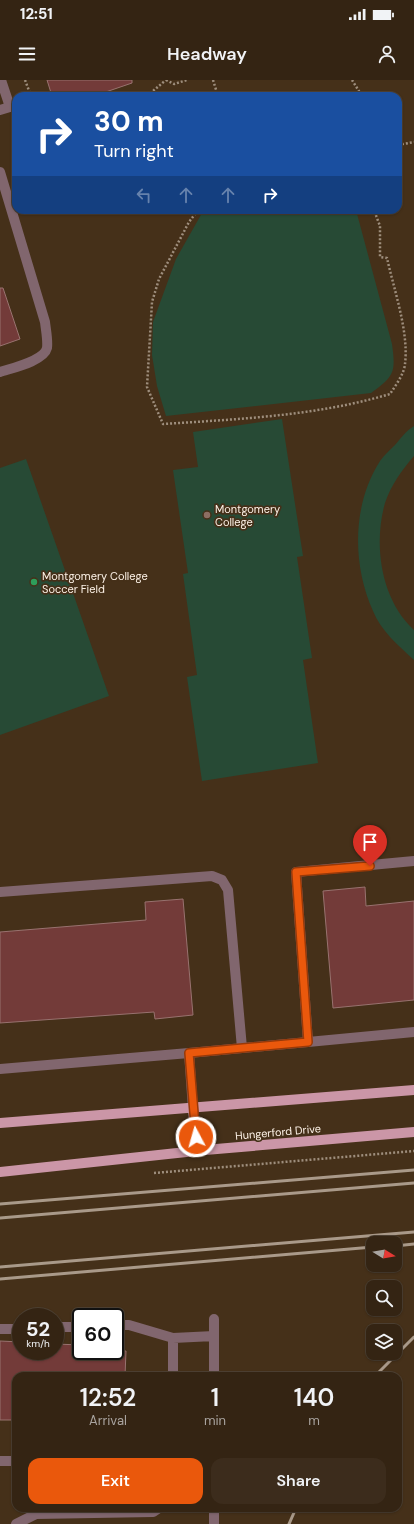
<!DOCTYPE html>
<style>
:root{--surface:#342413;--page:#3c2c1c;--text:#f1f3f6;--muted:#a9a4a0;--line:#4e4133;--accent:#ea580c}
body{margin:0;font-family:"DM Sans",sans-serif;background:var(--page);color:var(--text);height:100vh;display:flex;flex-direction:column;font-size:15px;white-space:nowrap}
*{box-sizing:border-box;margin:0}
p{font-size:13px;color:var(--muted)}
.icon{flex:none;width:22px;height:22px;fill:none;stroke:currentColor;stroke-width:2;stroke-linecap:round;stroke-linejoin:round}
.map{position:relative;flex:1;overflow:hidden}
.panel{position:absolute;left:12px;top:1292px;width:390px;height:140px;display:flex;flex-direction:column;background:var(--surface);border-radius:12px;box-shadow:0 1px 3px #0004,0 0 0 1px var(--line)}
.panel>*{flex:none}
.banner{position:absolute;left:12px;top:12px;width:390px;height:122px;border-radius:12px;box-shadow:0 1px 3px #0004,0 0 0 1px var(--line);background:#1a4fa0;color:#fff;overflow:hidden}
.needle{width:26px;rotate:101deg}
.fabs{position:absolute;left:366px;top:1156px;display:grid;gap:8px}
.fabs a{display:grid;place-items:center;width:36px;height:36px;border-radius:8px;background:var(--surface);box-shadow:0 1px 3px #0004,0 0 0 1px var(--line);font-size:20px}
.speed{position:absolute;left:12px;top:1228px;display:flex;gap:8px;font-size:20px;font-weight:700;text-align:center}
.speed>*{display:grid;place-content:center;width:52px;height:52px;border-radius:50%;background:var(--surface);box-shadow:0 1px 3px #0004,0 0 0 1px var(--line);line-height:1}
.speed small{font-size:10px;font-weight:400}
.speed .limit{border:2px solid #111;border-radius:6px;background:#fff;color:#111}
.pin{position:absolute;display:grid;place-items:center;width:34px;height:34px;color:#fff;margin:-41px -17px;border-radius:50% 50% 50% 0;rotate:-45deg;box-shadow:0 0 4px #0007}
.pin .icon{rotate:45deg}
.me{position:absolute;width:44px;margin:-22px;rotate:354deg;stroke-linejoin:round;filter:drop-shadow(0 0 3px #0008)}
.turn{display:flex;align-items:center;gap:14px;height:84px;padding:0 16px;font-size:18px}
.turn .icon{width:52px;height:52px;stroke-width:2.5}
.turn b{display:block;font-size:28px;line-height:34px}
.lanes{display:flex;align-items:center;height:38px;padding:0 16px;background:#0003;justify-content:center;gap:20px;direction:ltr}
.lanes .off{opacity:.35}
.eta{display:flex;justify-content:space-evenly;align-items:center;height:68px;text-align:center}
.eta b{font-size:24px;font-weight:600;line-height:28px}
.primary-button{display:flex;gap:8px;margin-top:auto;padding:8px 16px}
.primary-button a{flex:1;height:46px;border-radius:12px;background:var(--accent);color:#fff;font-size:16px;font-weight:600;line-height:46px;text-align:center}
.primary-button a+a{background:var(--page);color:var(--text)}
.status{display:flex;justify-content:space-between;align-items:center;height:28px;padding:0 20px;background:var(--surface);direction:ltr}
.status svg{height:11px;fill:currentColor}
header{display:flex;justify-content:space-between;align-items:center;height:52px;padding:0 16px;background:var(--surface);font-size:18px;font-weight:600}
.map>svg:first-child{display:block}
.green{fill:#274a35}
.building{fill:#733b39;stroke:#98726f}
.lines{fill:none;stroke-linecap:round;stroke-linejoin:round}
.path{stroke:#9e8e7d;stroke-width:2.5;stroke-dasharray:2 2;stroke-linecap:butt}
.minor{stroke:#81666e;stroke-width:10}
.major{stroke:#cb96a7;stroke-width:10}
.rail{stroke:#a99989;stroke-width:3}
.route-casing{stroke:#983908;stroke-width:10}
.route{stroke:#ea580c;stroke-width:7}
.education-dot{fill:#8d6e63;stroke:#453019;stroke-width:1.5}
.leisure-dot{fill:#2e9e5b;stroke:#453019;stroke-width:1.5}
.labels{text-anchor:middle;stroke-width:3.5;stroke-linejoin:round;paint-order:stroke}
.poi-label{font-size:11px;fill:#fdf2e7;stroke:#453019;text-anchor:start}
.street-label{font-size:11px;fill:#fdf2e7;stroke:#453019}
</style>
<div class="status"><b>12:51</b><svg viewBox="0 0 49 12"><path d="M0 12V9h3v3zM5 12V6h3v6zM10 12V3h3v9zM15 12V0h3v12zM26 1h20v11H26zM47 4h2v5h-2z"/></svg></div>
<header><svg class="icon" aria-label="menu" viewBox="0 0 24 24"><path d="M4 6h16M4 12h16M4 18h16"/></svg>Headway<svg class="icon" aria-label="person" viewBox="0 0 24 24"><circle cx="12" cy="8" r="4"/><path d="M4 21q1-7 8-7t8 7"/></svg></header>
<div class="map">
<svg width="414" height="1444" viewBox="0 0 414 1444">
<rect width="100%" height="100%" fill="#453019"/>
<!-- green -->
<path class="green" d="M 206,130 L 356,130 L 392,264 C 396,293 394,296 371,313 L 166,336 L 157,306 L 152,275 L 153,242 L 176,179 L 202,133 Z
M 282,339 L 303,476 L 297,477 L 312,578 L 303,580 L 318,683 L 202,701 L 187,597 L 197,595 L 183,494 L 188,493 L 173,390 L 198,387 L 193,352 Z
M 414,346 L 414,376 C 402,390 391,405 385,423 C 373,465 381,520 414,550 L 414,580 C 398,565 381,551 373,531 C 352,484 352,425 380,381 C 384,375 390,370 395,365 C 401,358 406,351 414,346 Z
M 26,379 L 109,616 L 0,655 L 0,388 Z"/>
<!-- building -->
<path class="building" d="M 47,0 L 132,0 L 132,3 L 94,16 L 52,16 Z
M 0,208 L 3,208 L 20,259 L 0,266 Z
M 365,807 L 366,826 L 414,821 L 414,920 L 333,928 L 323,811 Z
M 183,819 L 193,935 L 155,939 L 154,932 L 0,943 L 0,852 L 146,840 L 145,822 Z
M 0,1261 L 21,1262 L 21,1271 L 55,1271 L 55,1264 L 81,1265 L 81,1271 L 126,1271 L 125,1296 L 16,1296 L 16,1340 L 0,1340 Z"/>
<g class="lines">
<!-- path -->
<path class="path" d="M 25,0 L 31,16
M 166,0 L 174,4 L 187,0
M 213,0 L 218,16
M 352,0 L 362,16
M 147,16 L 166,0
M 398,65 L 414,62
M 198,130 L 189,142 L 159,199 L 152,222 L 147,307 L 163,344 C 239,339 316,336 390,314 C 396,305 404,294 405,284 C 409,252 394,210 387,178 L 380,177 L 380,146 L 374,130
M 154,1093 L 414,1071"/>
<!-- minor -->
<path class="minor" d="M 0,30 L 10,27 L 1,0
M 0,92 L 45,242 C 46,251 48,260 47,268 C 44,281 12,288 0,292
M 414,781 L 296,792 L 308,962 L 414,952
M 0,812 L 212,796 L 222,800 L 228,810 L 242,968
M 0,989 L 189,973
M 193,1029 L 189,973 L 308,962
M 115,1245 L 129,1245 L 173,1258
M 55,1247 L 81,1247
M 0,1249 L 21,1249
M 173,1296 L 173,1258 L 214,1256
M 214,1296 L 214,1239
M 0,1381 L 16,1381
M 16,1444 L 36,1434 L 153,1432 L 159,1428
M 214,1444 L 214,1428"/>
<!-- major -->
<path class="major" d="M 193,1029 L 197,1071
M 0,1043 L 414,1010
M 0,1092 L 205,1070 L 414,1052"/>
<!-- rail -->
<path class="rail" d="M 0,1124 L 414,1090
M 0,1138 L 414,1103
M 395,1166 L 414,1164
M 0,1187 L 414,1152
M 0,1199 L 373,1167
M 375,1296 L 414,1257
M 289,1444 L 296,1428"/>
</g>
<g class="lines">
<!-- route casing -->
<g class="route-casing">
<path id="route" d="M 196,1057 L 189,973 L 308,962 L 296,792 L 370,786"/>
</g>
<!-- route -->
<use href="#route" class="route"/>
</g>
<!-- markers -->
<circle class="education-dot" cx="207" cy="435" r="4"/>
<circle class="leisure-dot" cx="34" cy="502" r="4"/>
<g class="labels">
<!-- poi labels -->
<g class="poi-label">
<text x="215" y="433">Montgomery<tspan x="215" dy="13">College</tspan></text>
<text x="42" y="500">Montgomery College<tspan x="42" dy="13">Soccer Field</tspan></text>
</g>
<!-- street labels -->
<g class="street-label">
<text transform="translate(278 1052) rotate(-5)" y="4">Hungerford Drive</text>
</g>
</g>
</svg>
<div class="fabs">
<a><svg class="needle" viewBox="-14 -14 28 28"><path d="M0-13l5 13h-10z" fill="#e53935"/><path d="M0 13l5-13h-10z" fill="#a9a4a0"/></svg></a>
<a><svg class="icon" aria-label="search" viewBox="0 0 24 24"><circle cx="10" cy="10" r="6"/><path d="M15 15l6 6"/></svg></a>
<a><svg class="icon" aria-label="layers" viewBox="0 0 24 24"><path d="M12 4l9 5-9 5-9-5zM3 14l9 5 9-5"/></svg></a>
</div>
<div class="speed"><div>52<small>km/h</small></div><div class="limit">60</div></div>
<div class="pin" style="left:370px;top:786px;background:#d93025"><svg class="icon" aria-label="arrive" viewBox="0 0 24 24"><path d="M6 21V4h12l-3 4 3 4H6"/></svg></div>
<svg class="me" style="left:196px;top:1057px" viewBox="-20 -20 40 40"><circle r="17" fill="#ea580c" stroke="#fff" stroke-width="3"/><path d="M0-11L8 9 0 5-8 9z" fill="#fff"/></svg>
<div class="banner">
<div class="turn"><svg class="icon" aria-label="right" viewBox="0 0 24 24"><path d="M7 20v-9h11M14 6l5 5-5 5"/></svg><div><b>30 m</b>Turn right</div></div>
<div class="lanes"><svg class="icon off" aria-label="left" viewBox="0 0 24 24"><path d="M17 20v-9H6M10 6l-5 5 5 5"/></svg><svg class="icon off" aria-label="ahead" viewBox="0 0 24 24"><path d="M12 20V5M6 11l6-6 6 6"/></svg><svg class="icon off" aria-label="ahead" viewBox="0 0 24 24"><path d="M12 20V5M6 11l6-6 6 6"/></svg><svg class="icon" aria-label="right" viewBox="0 0 24 24"><path d="M7 20v-9h11M14 6l5 5-5 5"/></svg></div>
</div>
<section class="panel">
<div class="eta">
<div><b>12:52</b><p>Arrival</p></div>
<div><b>1</b><p>min</p></div>
<div><b>140</b><p>m</p></div>
</div>
<div class="primary-button"><a>Exit</a><a>Share</a></div>
</section>
</div>
